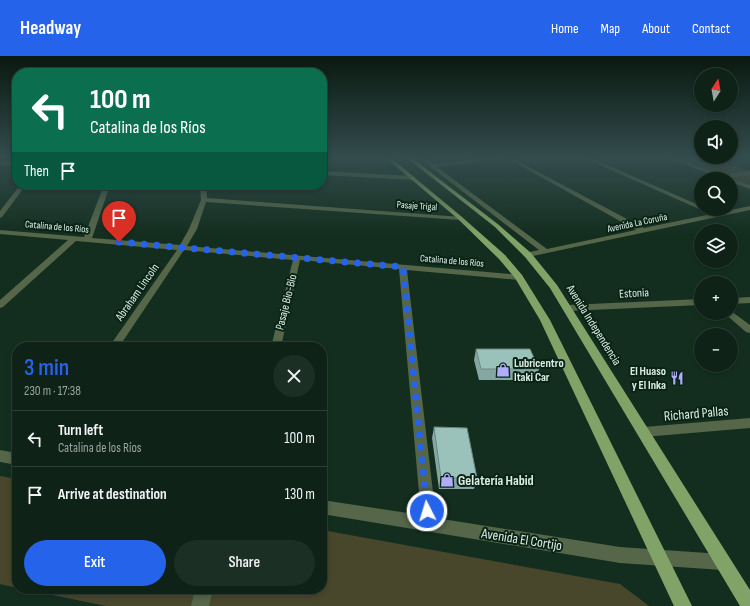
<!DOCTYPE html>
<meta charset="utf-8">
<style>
:root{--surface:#0e2217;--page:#1c2f24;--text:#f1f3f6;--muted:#9ba4a1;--line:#2e3f36;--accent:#2563eb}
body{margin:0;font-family:"Sofia Sans Condensed",sans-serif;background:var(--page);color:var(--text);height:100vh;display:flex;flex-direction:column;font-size:15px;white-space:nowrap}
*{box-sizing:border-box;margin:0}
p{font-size:13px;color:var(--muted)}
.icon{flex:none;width:22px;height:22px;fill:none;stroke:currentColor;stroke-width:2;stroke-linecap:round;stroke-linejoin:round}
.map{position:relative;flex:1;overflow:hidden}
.panel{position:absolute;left:12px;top:286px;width:315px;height:252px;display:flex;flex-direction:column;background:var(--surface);border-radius:16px;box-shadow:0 2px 6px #0003,0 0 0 1px var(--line)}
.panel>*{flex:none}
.hud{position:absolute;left:12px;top:12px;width:315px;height:122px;border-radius:16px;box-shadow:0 2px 6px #0003,0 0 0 1px var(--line);background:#0b6e4f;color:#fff;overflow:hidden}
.needle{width:26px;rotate:11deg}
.tools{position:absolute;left:694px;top:12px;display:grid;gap:8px}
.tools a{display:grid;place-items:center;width:44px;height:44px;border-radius:50%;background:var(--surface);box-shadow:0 2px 6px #0003,0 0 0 1px var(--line);font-size:20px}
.pin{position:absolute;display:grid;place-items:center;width:34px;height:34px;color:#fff;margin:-41px -17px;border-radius:50% 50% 50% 0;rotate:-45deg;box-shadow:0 0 4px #0007}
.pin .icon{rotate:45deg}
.me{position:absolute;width:44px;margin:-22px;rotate:355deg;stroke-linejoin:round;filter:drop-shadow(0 0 3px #0008)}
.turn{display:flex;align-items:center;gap:14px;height:84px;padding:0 12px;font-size:18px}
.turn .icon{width:52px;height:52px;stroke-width:2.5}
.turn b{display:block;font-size:28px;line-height:34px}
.then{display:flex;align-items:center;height:38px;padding:0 12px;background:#0003;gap:8px;font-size:15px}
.round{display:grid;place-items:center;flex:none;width:42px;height:42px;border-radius:21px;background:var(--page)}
.summary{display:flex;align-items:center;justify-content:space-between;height:68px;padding:0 12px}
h1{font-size:24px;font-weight:600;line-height:30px;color:var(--accent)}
.button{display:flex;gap:8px;margin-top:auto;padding:8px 12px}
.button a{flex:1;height:46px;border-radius:24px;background:var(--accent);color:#fff;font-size:16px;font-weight:600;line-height:46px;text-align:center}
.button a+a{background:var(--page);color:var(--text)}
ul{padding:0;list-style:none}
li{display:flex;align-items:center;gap:12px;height:56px;padding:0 12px;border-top:1px solid var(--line)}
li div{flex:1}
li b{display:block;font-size:15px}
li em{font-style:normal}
header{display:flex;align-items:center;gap:24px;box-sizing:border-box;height:56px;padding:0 20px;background:var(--accent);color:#fff}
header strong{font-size:19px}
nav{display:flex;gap:22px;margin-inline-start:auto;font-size:14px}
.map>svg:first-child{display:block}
.green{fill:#48472c}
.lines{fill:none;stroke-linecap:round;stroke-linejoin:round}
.minor{fill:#556649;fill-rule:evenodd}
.major{fill:#82a367;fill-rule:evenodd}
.wall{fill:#84a7a1}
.building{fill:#9ac2bb;stroke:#6c8883}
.route{stroke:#2563eb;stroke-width:7;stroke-dasharray:0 12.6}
.labels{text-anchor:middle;stroke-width:4;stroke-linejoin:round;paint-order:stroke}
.far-street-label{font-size:10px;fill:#ddede3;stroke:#092416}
.street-label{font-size:12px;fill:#ddede3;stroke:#092416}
.poi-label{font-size:12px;font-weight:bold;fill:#ddede3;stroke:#092416;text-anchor:start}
.near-street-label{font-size:14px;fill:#ddede3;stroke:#092416}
.near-poi-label{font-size:14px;font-weight:bold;fill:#ddede3;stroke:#092416;text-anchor:start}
</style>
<header>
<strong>Headway</strong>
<nav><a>Home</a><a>Map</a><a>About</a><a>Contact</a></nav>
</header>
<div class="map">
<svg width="750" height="550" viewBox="0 0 750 550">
<rect width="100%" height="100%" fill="#132e1f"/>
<!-- green -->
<path class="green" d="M 676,102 L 711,102 L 750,115 L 750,129 Z
M 0,420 L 17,423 L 17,532 L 0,528 Z
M 322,474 L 620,528 L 649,550 L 106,550 L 23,533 L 322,533 Z"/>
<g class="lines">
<!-- minor -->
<path class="minor" d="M 419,102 L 425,102 L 434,108 L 482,102 L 494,102 L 492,104 L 437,111 L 547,193 L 636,174 L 507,102 L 512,102 L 644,172 L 750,150 L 750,154 L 528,201 L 525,201 L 525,197 L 539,194 Z
M 584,102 L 591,102 L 701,150 L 701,153 L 704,153 L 699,153 Z
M 668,102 L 675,102 L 723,119 L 750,115 L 750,119 L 730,122 L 750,129 L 750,133 L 731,126 L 731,123 L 720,122 Z
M 0,105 L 17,106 L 17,110 L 0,109 Z
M 322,115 L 413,120 L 416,122 L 413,124 L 322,119 Z
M 20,129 L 26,129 L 2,161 L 0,162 L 0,155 Z
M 104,129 L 110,129 L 92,182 L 180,189 L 189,173 L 201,144 L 200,129 L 206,129 L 207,142 L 462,161 L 463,162 L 460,164 L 206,146 L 197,173 L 187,190 L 522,219 L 523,221 L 522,223 L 519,224 L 407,214 L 436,462 L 620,491 L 722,498 L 728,500 L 730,506 L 728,512 L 722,514 L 620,507 L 322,458 L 322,444 L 421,459 L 399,213 L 300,204 L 281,291 L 271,291 L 293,204 L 184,194 L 119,291 L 109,291 L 177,194 L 76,185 L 3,251 L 0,252 L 0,244 L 68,184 L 0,178 L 0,174 L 84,181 Z
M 750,241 L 750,247 L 731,248 L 731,242 Z
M 701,243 L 701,249 L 568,255 L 563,252 L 568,249 Z
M 731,255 L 750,269 L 750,277 L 746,276 L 724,257 L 731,257 Z
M 750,362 L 750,372 L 644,381 L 639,380 L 638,376 L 639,372 L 644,371 Z
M 0,394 L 17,397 L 17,409 L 0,406 Z
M 195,533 L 213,533 L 209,550 L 191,550 Z"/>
<!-- major -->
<path class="major" d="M 386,102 L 391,102 L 462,161 L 505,199 L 522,219 L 550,264 L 692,550 L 674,550 L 540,264 L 515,222 L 499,203 L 458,163 Z
M 407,102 L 412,102 L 499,169 L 531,197 L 557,229 L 750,534 L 750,550 L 740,550 L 550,232 L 525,201 L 495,171 Z"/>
</g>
<!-- wall -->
<path class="wall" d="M 476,293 L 539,313 L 535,324 L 479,324 L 474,304 Z
M 434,371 L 477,422 L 474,433 L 439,433 L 432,382 Z"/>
<!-- building -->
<path class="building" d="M 476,293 L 530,293 L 539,313 L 481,313 Z
M 434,371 L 467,372 L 477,422 L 441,422 Z"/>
<!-- sky -->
<linearGradient id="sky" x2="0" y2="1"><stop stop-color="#0a1911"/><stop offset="0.57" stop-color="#334c4d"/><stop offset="1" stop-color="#334c4d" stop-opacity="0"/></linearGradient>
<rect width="750" height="179" fill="url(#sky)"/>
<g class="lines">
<!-- route -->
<path class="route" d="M 119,186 L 403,211 L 427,455"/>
</g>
<!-- icons -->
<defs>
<g id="shop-bare" transform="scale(1.08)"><path d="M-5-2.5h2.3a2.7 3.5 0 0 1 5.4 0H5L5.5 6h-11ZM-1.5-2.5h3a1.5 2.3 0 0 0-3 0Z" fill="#b0aefa" stroke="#092416" stroke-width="2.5" paint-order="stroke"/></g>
<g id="restaurant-bare" transform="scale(1.08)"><path d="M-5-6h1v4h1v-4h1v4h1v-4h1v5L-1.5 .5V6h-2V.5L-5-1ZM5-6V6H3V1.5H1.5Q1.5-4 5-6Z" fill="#b0aefa" stroke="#092416" stroke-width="2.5" paint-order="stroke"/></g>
</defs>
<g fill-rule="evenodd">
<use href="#shop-bare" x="503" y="314"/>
<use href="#restaurant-bare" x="677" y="322"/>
<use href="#shop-bare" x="447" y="424"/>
</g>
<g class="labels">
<!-- far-street labels -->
<g class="far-street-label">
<text transform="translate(417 149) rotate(4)" y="4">Pasaje Trigal</text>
<text transform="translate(637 166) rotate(-12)" y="4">Avenida La Coruña</text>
<text transform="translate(57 170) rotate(5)" y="4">Catalina de los Ríos</text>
<text transform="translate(452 204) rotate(5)" y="4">Catalina de los Ríos</text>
</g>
<!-- street labels -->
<g class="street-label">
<text transform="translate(137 236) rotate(-55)" y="4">Abraham Lincoln</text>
<text transform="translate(634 237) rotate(-3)" y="4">Estonia</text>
<text transform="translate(286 246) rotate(-76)" y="4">Pasaje Bio-Bio</text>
<text transform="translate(594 269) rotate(58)" y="4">Avenida Independencia</text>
</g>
<!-- poi labels -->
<g class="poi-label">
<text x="514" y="311">Lubricentro<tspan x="514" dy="14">Itaki Car</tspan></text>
<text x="666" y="319" text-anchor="end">El Huaso<tspan x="666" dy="14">y El Inka</tspan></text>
</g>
<!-- near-street labels -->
<g class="near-street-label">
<text transform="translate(696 357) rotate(-5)" y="5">Richard Pallas</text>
<text transform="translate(522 483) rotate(9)" y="5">Avenida El Cortijo</text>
</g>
<!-- near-poi labels -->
<g class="near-poi-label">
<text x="458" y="429">Gelatería Habid</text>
</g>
</g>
</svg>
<div class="tools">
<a><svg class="needle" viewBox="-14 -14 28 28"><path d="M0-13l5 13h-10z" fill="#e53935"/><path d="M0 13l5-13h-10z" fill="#9ba4a1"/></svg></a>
<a><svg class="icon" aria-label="sound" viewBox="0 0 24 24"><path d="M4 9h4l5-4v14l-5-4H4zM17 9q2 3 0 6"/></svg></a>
<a><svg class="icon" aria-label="search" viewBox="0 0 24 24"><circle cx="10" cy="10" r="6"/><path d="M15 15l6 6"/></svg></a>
<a><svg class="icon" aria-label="layers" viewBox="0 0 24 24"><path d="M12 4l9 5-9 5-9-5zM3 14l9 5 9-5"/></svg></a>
<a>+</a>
<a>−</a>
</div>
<div class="pin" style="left:119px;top:186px;background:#d93025"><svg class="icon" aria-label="arrive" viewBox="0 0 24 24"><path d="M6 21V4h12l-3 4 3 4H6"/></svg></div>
<svg class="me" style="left:427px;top:455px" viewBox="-20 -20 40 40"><circle r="17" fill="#2563eb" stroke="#fff" stroke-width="3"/><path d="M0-11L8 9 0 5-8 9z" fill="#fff"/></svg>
<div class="hud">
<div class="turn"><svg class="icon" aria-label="left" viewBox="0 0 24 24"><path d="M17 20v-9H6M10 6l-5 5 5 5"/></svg><div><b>100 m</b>Catalina de los Ríos</div></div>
<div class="then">Then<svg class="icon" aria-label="arrive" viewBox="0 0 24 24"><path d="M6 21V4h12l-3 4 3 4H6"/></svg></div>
</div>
<section class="panel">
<div class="summary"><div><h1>3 min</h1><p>230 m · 17:38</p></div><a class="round"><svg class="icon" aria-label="close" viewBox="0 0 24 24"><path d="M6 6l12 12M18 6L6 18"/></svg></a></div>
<ul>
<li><svg class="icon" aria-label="left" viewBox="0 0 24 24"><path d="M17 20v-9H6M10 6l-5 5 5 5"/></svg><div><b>Turn left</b><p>Catalina de los Ríos</p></div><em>100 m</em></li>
<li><svg class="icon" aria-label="arrive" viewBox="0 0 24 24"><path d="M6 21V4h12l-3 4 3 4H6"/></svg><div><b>Arrive at destination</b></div><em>130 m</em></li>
</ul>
<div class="button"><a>Exit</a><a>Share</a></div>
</section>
</div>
